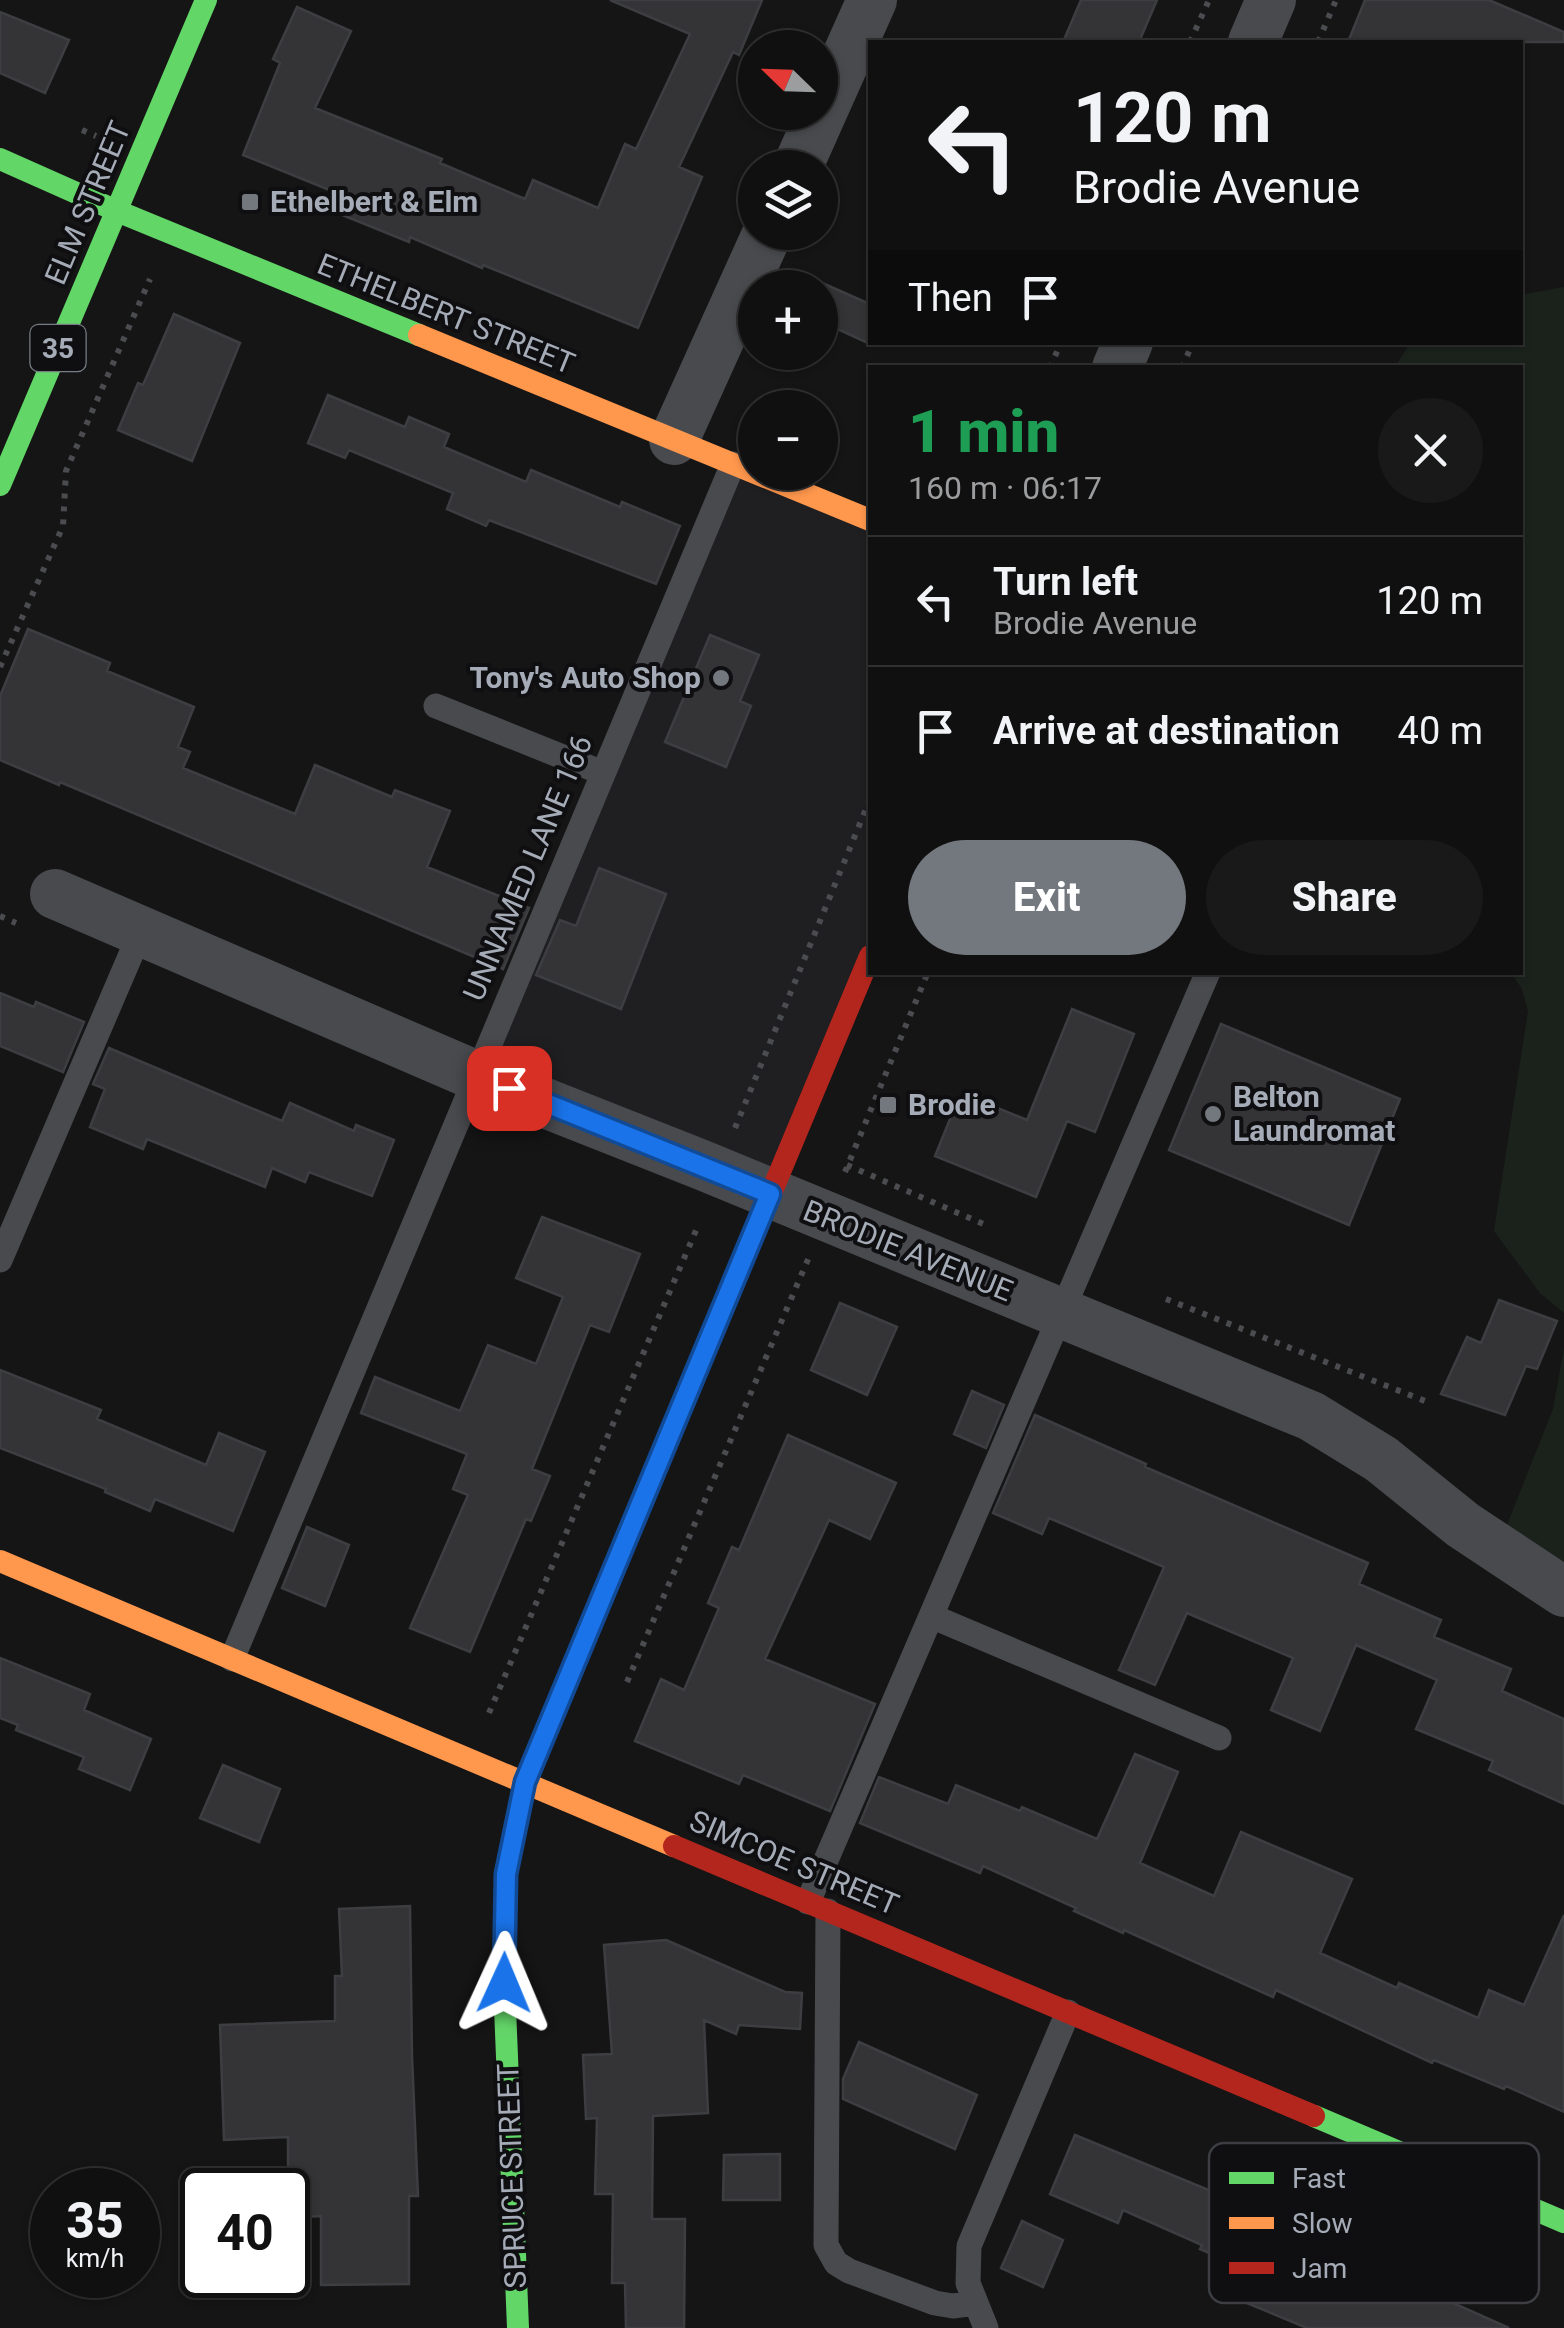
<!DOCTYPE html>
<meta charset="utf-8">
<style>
:root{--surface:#101010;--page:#191919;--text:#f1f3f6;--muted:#9c9d9f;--line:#303030;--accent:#73777e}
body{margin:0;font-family:Roboto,sans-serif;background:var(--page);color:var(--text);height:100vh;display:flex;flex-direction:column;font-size:38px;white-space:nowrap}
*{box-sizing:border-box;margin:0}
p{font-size:32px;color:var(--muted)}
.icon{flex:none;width:55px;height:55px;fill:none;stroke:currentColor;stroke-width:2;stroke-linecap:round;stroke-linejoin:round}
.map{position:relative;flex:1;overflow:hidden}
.drawer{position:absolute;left:868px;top:365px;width:655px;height:610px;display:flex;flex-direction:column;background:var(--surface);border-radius:0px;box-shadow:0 2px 8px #0004,0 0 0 2px var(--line)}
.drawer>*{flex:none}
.banner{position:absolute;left:868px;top:40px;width:655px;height:305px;border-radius:0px;box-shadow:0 2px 8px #0004,0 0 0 2px var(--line);background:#101010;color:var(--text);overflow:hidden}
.needle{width:65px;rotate:293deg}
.controls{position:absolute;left:738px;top:30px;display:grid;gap:20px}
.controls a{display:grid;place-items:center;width:100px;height:100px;border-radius:50%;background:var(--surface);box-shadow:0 2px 8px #0004,0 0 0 2px var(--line);font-size:50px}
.speed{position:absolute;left:30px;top:2168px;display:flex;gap:20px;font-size:50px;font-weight:700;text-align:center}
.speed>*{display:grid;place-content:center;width:130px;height:130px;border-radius:50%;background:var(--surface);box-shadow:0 2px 8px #0004,0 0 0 2px var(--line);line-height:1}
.speed small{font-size:25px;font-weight:400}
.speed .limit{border:5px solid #111;border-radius:15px;background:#fff;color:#111}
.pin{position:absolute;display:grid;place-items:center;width:85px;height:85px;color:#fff;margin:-42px;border-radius:20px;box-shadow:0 5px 15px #0006}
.me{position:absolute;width:110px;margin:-55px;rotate:1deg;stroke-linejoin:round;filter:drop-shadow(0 0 8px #0008)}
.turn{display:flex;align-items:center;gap:35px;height:210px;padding:0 40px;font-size:45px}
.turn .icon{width:130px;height:130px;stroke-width:2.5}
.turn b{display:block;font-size:70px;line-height:85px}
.then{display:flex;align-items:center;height:95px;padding:0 40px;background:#0003;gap:20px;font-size:38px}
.round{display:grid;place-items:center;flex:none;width:105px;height:105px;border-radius:52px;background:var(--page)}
.summary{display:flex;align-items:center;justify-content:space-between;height:170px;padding:0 40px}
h1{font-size:60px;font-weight:800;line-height:75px;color:#1e9e55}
.primary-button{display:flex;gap:20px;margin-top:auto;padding:20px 40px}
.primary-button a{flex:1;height:115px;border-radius:60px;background:var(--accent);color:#fff;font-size:40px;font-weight:800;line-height:115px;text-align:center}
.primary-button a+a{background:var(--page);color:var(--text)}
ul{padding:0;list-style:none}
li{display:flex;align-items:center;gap:30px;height:130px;padding:0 40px;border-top:2px solid var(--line)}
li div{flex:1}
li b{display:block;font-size:38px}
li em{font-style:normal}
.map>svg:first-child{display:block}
.built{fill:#1f1f21}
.green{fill:#1b221c}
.building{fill:#343436;stroke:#3d3e41;stroke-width:2.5}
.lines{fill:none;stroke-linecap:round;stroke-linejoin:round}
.path{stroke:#4b4c50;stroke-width:6;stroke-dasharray:5 8;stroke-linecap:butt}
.lane{stroke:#494a4e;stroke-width:25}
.street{stroke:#494a4e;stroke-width:50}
.fast{stroke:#63d668;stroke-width:22}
.slow{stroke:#ff974d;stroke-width:22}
.jam{stroke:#b3261e;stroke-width:22}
.route-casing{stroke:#114b97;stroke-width:25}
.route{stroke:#1a73e8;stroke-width:18}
.poi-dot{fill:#73777e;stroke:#0f0f11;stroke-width:4}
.labels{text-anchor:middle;stroke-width:8;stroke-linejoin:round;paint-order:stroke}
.shield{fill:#0f0f11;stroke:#787d85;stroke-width:2.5}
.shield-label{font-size:28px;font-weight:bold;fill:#a5acb7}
.poi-label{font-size:30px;font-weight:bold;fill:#a5acb7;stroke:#0f0f11;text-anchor:start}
.street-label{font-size:30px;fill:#a5acb7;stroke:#0f0f11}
.key{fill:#0f0f11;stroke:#3c3e43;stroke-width:2.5}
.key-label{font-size:28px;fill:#a5acb7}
</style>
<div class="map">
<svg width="1564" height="2328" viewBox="0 0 1564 2328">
<rect width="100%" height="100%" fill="#151515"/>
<!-- built -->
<path class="built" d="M 736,469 L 870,524 L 870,945 L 768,1189 L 481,1074 Z"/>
<!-- green -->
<path class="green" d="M 1564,287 L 1564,1313 L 1540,1293 L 1494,1231 L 1528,1011 L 1522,989 L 1511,973 L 1520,972 L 1520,368 L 1395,367 L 1410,343 L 1520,342 L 1520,295 Z
M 1564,1348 L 1564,1583 L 1501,1540 L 1553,1409 Z"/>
<!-- building -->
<path class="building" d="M 610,0 L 762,0 L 739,55 L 733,52 L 679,167 L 702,177 L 638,328 L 483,265 L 482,268 L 410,237 L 409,242 L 325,208 L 332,191 L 243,155 L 280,63 L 273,59 L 297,7 L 351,31 L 315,108 L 442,159 L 440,163 L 525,199 L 533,180 L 598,208 L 625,144 L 636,149 L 690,34 Z
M 1081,0 L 1157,0 L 1139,42 L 1063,42 Z
M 1365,0 L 1489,0 L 1564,32 L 1564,42 L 1348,42 Z
M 0,12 L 69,40 L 45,93 L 0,73 Z
M 820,282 L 870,304 L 870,344 L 820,321 Z
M 174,314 L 240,343 L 192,461 L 118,430 L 138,383 L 143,385 Z
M 328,395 L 405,427 L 409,417 L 449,434 L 444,447 L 526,482 L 531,470 L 620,507 L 622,502 L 680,526 L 656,584 L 489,520 L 486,526 L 447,509 L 453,493 L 349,450 L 345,458 L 308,443 Z
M 28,629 L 110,663 L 107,671 L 194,707 L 178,747 L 190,752 L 183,768 L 295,814 L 315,765 L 392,797 L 395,790 L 450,811 L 427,867 L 529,908 L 503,969 L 60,782 L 59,785 L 0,760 L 0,696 Z
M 710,635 L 759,655 L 740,701 L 751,706 L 726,767 L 665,742 Z
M 599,868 L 666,894 L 621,1009 L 536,975 L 560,920 L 576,926 Z
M 0,993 L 34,1007 L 36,1002 L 84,1022 L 63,1072 L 0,1046 Z
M 1072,1009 L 1134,1034 L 1095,1132 L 1067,1121 L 1036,1197 L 935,1156 L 952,1114 L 967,1119 L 976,1099 L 1027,1120 Z
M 1221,1024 L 1400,1099 L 1349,1225 L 1169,1150 Z
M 109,1048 L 282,1121 L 290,1103 L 354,1131 L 356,1125 L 394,1140 L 372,1196 L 309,1172 L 305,1182 L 272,1168 L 265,1187 L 147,1139 L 143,1149 L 90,1127 L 105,1089 L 93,1084 Z
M 542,1217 L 640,1254 L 609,1332 L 590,1325 L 532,1469 L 550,1476 L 531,1521 L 526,1519 L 470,1652 L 410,1628 L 468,1495 L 453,1489 L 467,1454 L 361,1413 L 375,1377 L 460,1411 L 488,1345 L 536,1364 L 563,1297 L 516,1278 Z
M 1499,1300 L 1557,1321 L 1537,1369 L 1526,1366 L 1505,1415 L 1441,1394 L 1467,1337 L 1481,1343 Z
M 840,1303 L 897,1327 L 867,1395 L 811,1370 Z
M 0,1370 L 101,1410 L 97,1419 L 206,1465 L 219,1433 L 265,1452 L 233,1531 L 155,1499 L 150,1511 L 105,1492 L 106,1489 L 0,1448 Z
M 972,1391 L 1004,1405 L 986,1448 L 954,1434 Z
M 1035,1415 L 1146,1464 L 1145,1467 L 1368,1563 L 1359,1584 L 1441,1620 L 1434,1637 L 1511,1669 L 1502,1691 L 1564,1719 L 1564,1804 L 1489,1770 L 1493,1761 L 1416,1729 L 1437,1680 L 1356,1645 L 1320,1731 L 1271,1710 L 1293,1658 L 1187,1613 L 1155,1685 L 1119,1670 L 1164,1567 L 1049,1518 L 1042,1534 L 993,1513 Z
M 788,1435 L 896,1483 L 870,1539 L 829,1520 L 765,1659 L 875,1704 L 830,1811 L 743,1775 L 739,1784 L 635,1741 L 661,1679 L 684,1690 L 719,1608 L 708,1603 L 732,1547 L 739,1550 Z
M 307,1527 L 349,1545 L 325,1606 L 282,1588 Z
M 0,1658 L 90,1694 L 84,1710 L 151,1739 L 130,1790 L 79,1769 L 84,1757 L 16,1730 L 18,1725 L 0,1718 Z
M 1135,1754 L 1178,1772 L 1140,1863 L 1214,1896 L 1241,1832 L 1352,1879 L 1320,1953 L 1397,1988 L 1399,1983 L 1478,2018 L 1489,1990 L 1524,2005 L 1564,1915 L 1564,2112 L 1506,2086 L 1504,2089 L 1434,2060 L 1432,2063 L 1276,1990 L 1273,1997 L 1124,1930 L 1123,1933 L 1074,1911 L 1076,1908 L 983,1866 L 980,1873 L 860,1823 L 879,1777 L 948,1804 L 956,1785 L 1020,1811 L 1022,1807 L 1097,1839 Z
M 223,1765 L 280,1789 L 259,1842 L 200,1818 Z
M 410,1906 L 412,2056 L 418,2196 L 409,2196 L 409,2284 L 321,2285 L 321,2216 L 288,2218 L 288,2137 L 224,2140 L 220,2025 L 335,2021 L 335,1976 L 342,1976 L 339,1909 Z
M 666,1940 L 785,1992 L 802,1993 L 800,2029 L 739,2025 L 736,2034 L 704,2020 L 708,2113 L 653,2116 L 652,2219 L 685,2219 L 684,2328 L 626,2328 L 625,2283 L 612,2283 L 613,2194 L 595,2194 L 597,2118 L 586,2119 L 583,2055 L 612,2054 L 604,1945 Z
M 859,2042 L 977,2095 L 955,2149 L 843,2099 L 843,2079 Z
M 1075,2135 L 1274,2217 L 1272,2222 L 1509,2328 L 1307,2328 L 1230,2296 L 1242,2267 L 1200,2249 L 1202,2245 L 1123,2210 L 1118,2223 L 1050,2194 Z
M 780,2154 L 780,2200 L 723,2200 L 724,2155 Z
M 1022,2221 L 1063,2240 L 1043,2287 L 1001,2268 Z"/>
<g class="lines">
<!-- path -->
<path class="path" d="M 1190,42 L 1209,0
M 1318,42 L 1336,0
M 82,130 L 96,136
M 1050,368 L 1061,342
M 1182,368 L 1193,342
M 0,667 L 63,526 L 66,471 L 150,279
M 0,916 L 16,923
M 735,1128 L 870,799
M 847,1165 L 988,1226
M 845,1172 L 928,972
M 1166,1299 L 1425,1401
M 627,1682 L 809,1257
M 489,1713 L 697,1228"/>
<!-- lane -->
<path class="lane" d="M 436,706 L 603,773
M 0,1260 L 141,931
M 931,1616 L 1219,1738
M 232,1659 L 733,464
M 808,1902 L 1208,972
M 828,1911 L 826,2245 L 836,2263 L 849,2271 L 935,2303 L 953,2306 L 975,2303
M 986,2328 L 968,2283 L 969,2246 L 1068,2012"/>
<!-- street -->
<path class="street" d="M 1253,42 L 1271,0
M 797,168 L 872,0
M 1117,368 L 1128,342
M 674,440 L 768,232
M 55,894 L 477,1076 L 702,1165 L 1311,1416 L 1381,1459 L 1463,1525 L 1564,1592"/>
<!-- fast -->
<path class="fast" d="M 0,159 L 117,211 L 419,335
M 0,485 L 206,0
M 1314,2116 L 1564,2222
M 518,2328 L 504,1983 L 506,1873 L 525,1782 L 606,1589"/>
<!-- slow -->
<path class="slow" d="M 419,335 L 870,520
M 0,1561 L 674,1846"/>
<!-- jam -->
<path class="jam" d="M 606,1589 L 870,956
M 674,1846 L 1314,2116"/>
</g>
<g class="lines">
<!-- route casing -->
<g class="route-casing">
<path id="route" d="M 504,1983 L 506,1874 L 525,1782 L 770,1194 L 509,1088"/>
</g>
<!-- route -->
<use href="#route" class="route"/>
</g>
<!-- markers -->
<g class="poi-dot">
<rect x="240" y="192" width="20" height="20" rx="5"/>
<circle cx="721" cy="678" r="10"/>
<rect x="878" y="1095" width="20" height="20" rx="5"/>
<circle cx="1213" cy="1114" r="10"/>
</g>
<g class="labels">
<!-- shield labels -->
<rect class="shield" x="30.5" y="325" width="55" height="46" rx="8"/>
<g class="shield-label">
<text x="58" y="358">35</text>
</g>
<!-- poi labels -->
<g class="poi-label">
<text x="270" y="212">Ethelbert &amp; Elm</text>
<text x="701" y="688" text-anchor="end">Tony's Auto Shop</text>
<text x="1233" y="1107">Belton<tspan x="1233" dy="34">Laundromat</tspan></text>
<text x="908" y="1115">Brodie</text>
</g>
<!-- street labels -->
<g class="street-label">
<text transform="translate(88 203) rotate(-67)" y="10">ELM STREET</text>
<text transform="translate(446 314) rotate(22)" y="10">ETHELBERT STREET</text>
<text transform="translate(528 868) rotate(-67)" y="10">UNNAMED LANE 166</text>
<text transform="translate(908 1251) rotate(22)" y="10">BRODIE AVENUE</text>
<text transform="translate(794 1863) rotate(23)" y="10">SIMCOE STREET</text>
<text transform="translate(512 2176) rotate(-92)" y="10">SPRUCE STREET</text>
</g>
</g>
<!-- legend -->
<rect x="1209" y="2143" width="330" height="160" rx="15" class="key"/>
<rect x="1229" y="2172" width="45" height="12" fill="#63d668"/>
<rect x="1229" y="2217" width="45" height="12" fill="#ff974d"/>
<rect x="1229" y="2262" width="45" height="12" fill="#b3261e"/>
<g class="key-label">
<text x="1292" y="2188">Fast</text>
<text x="1292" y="2233">Slow</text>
<text x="1292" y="2278">Jam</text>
</g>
</svg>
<div class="controls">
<a><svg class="needle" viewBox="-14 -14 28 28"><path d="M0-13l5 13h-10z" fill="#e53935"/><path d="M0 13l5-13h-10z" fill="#9c9d9f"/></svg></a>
<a><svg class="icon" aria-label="layers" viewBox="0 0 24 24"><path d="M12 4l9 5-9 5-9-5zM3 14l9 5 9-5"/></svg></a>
<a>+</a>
<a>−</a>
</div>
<div class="speed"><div>35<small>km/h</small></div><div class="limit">40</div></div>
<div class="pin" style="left:509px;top:1088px;background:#d93025"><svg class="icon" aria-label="arrive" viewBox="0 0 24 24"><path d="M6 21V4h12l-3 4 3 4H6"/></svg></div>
<svg class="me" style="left:504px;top:1983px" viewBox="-20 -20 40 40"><path d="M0-17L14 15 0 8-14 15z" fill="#1a73e8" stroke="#fff" stroke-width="4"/></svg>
<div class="banner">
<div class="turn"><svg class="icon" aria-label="left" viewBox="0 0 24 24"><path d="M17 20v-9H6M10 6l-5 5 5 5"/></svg><div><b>120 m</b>Brodie Avenue</div></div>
<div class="then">Then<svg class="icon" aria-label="arrive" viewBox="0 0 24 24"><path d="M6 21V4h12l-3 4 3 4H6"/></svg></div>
</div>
<section class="drawer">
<div class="summary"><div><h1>1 min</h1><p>160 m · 06:17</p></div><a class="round"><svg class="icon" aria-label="close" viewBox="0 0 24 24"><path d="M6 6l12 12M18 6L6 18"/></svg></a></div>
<ul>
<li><svg class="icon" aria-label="left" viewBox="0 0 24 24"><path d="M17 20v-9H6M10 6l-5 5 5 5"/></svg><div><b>Turn left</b><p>Brodie Avenue</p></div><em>120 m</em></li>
<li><svg class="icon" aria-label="arrive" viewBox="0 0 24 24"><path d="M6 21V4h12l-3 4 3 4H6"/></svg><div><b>Arrive at destination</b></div><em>40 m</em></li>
</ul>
<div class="primary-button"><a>Exit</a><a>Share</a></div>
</section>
</div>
